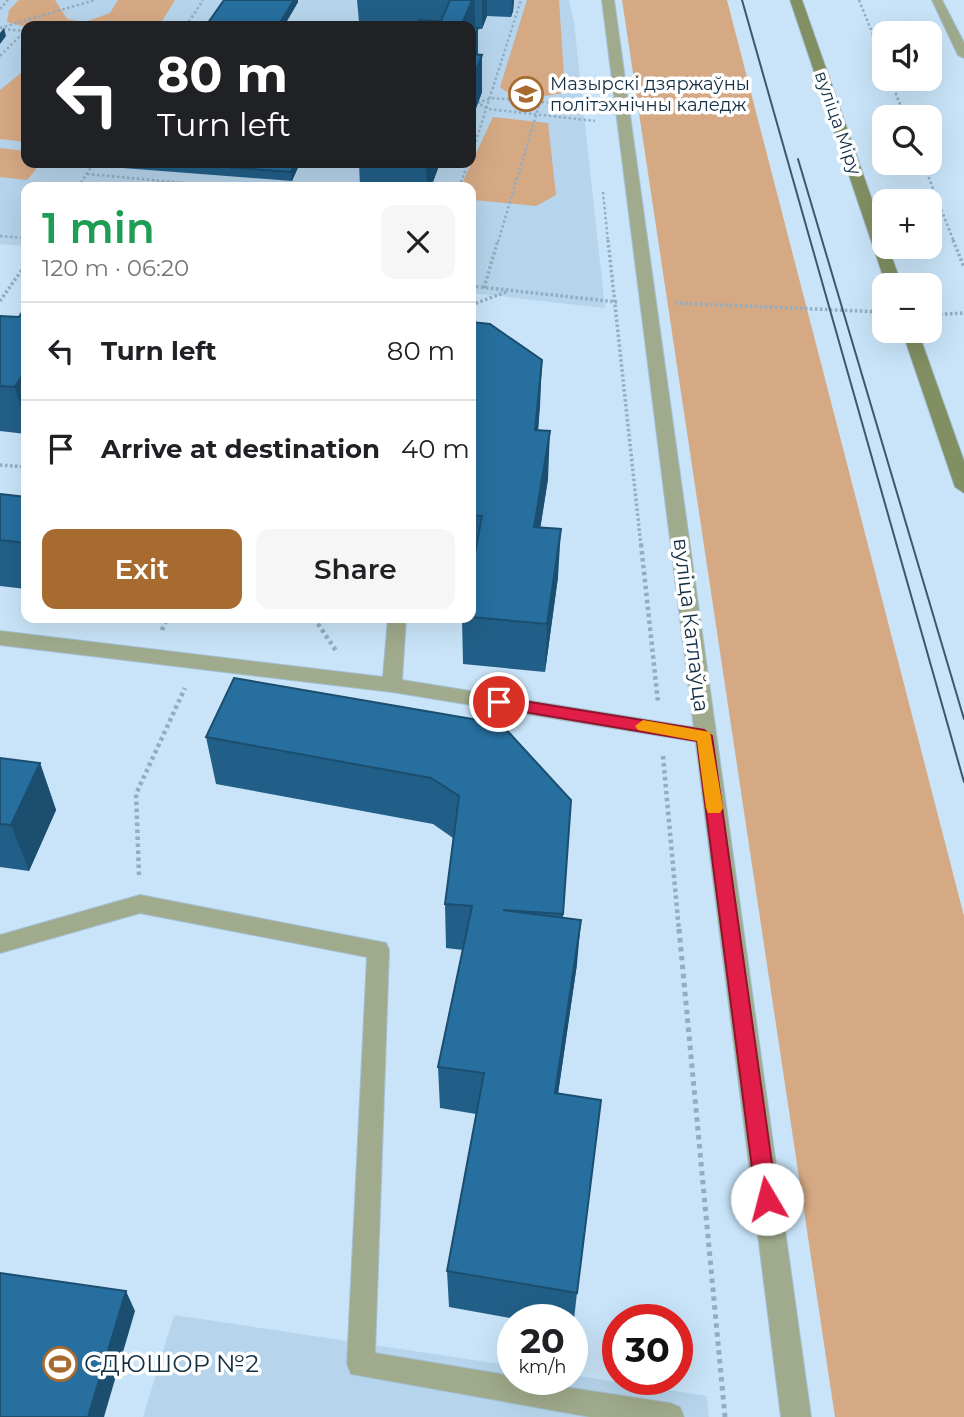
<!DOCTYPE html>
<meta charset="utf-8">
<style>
:root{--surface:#fff;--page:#f6f6f6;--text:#202124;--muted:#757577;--line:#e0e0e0;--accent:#a86b2f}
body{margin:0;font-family:Montserrat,sans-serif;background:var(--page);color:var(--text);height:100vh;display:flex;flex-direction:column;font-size:26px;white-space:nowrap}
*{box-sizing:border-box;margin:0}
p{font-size:23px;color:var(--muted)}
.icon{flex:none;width:38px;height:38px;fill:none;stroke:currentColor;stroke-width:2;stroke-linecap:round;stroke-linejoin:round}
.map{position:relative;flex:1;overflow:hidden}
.panel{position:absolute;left:21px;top:182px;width:455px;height:441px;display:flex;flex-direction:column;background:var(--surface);border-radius:14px;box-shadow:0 7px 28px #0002}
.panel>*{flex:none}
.banner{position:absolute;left:21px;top:21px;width:455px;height:147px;border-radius:14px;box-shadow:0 7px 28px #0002;background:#202124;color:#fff;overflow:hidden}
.controls{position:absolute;left:872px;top:21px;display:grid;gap:14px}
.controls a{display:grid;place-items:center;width:70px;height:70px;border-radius:14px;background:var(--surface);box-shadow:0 7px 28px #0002;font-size:35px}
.speed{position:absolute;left:497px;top:1304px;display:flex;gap:14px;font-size:35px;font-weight:700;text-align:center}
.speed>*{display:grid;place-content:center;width:91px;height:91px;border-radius:50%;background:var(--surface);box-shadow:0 7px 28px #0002;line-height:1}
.speed small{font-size:18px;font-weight:400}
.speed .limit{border:10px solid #d22;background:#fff;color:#111}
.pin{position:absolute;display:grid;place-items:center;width:60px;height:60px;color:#fff;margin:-30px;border:4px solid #fff;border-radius:50%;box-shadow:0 2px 7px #0007}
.me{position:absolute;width:77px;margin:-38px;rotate:352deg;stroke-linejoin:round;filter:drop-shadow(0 0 5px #0008)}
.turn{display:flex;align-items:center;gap:24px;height:147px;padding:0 21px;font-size:32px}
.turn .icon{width:91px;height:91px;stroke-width:2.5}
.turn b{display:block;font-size:49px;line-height:60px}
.round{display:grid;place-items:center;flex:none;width:74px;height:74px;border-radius:14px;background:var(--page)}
.overview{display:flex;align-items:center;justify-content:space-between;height:119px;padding:0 21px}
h1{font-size:42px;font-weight:600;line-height:52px;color:#1e9e55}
.cta{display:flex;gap:14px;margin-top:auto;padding:14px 21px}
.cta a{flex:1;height:80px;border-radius:14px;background:var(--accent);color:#fff;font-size:28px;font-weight:600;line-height:80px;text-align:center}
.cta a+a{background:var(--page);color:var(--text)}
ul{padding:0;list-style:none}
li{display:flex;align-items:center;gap:21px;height:98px;padding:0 21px;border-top:2px solid var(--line)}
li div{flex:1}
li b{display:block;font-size:26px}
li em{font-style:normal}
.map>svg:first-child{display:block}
.built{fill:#b6d4eb;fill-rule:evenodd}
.green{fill:#d5a984}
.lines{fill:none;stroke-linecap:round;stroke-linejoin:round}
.service-casing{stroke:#a4c0d5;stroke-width:2}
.minor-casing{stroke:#a4c0d5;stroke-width:2}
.secondary-casing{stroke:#a4c0d5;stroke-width:2}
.path-far3{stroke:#92adc2;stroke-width:2.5;stroke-dasharray:2.5 2.5;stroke-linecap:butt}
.path-far2{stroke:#92adc2;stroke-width:3.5;stroke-dasharray:2.5 2.5;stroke-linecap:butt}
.path-far1{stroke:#92adc2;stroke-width:4.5;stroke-dasharray:3.5 3.5;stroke-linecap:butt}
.path{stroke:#92adc2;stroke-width:5;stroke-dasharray:4.5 4.5;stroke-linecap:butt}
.service{fill:#a0aa8c;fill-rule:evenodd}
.minor{fill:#a0aa8c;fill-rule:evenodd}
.secondary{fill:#818f62;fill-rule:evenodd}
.tram{stroke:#3c586d;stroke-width:2}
.wall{fill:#225f88}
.shaded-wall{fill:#1b4e6f}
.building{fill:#276f9e;stroke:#1b4e6f;stroke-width:2}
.route{fill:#e11d48;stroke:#92132f;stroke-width:2}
.slow{fill:#f59e0b}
.labels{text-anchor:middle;stroke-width:7;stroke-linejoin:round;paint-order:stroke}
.far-poi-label{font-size:18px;fill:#122f44;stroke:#fff;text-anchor:start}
.far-street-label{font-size:18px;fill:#122f44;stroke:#fff}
.street-label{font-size:21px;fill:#122f44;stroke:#fff}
.near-poi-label{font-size:24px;fill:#122f44;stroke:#fff;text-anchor:start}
</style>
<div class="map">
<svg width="964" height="1417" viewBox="0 0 964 1417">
<rect width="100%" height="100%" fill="#c9e4f9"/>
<!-- built -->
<path class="built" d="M 0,0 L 569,0 L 574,23 L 605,308 L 471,293 L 471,187 L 26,187 L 26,246 L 0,244 ZM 26,26 L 471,26 L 471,163 L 26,163 Z
M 174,1315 L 513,1366 L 513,1379 L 572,1379 L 572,1375 L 707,1396 L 709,1417 L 143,1417 Z"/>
<!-- green -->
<path class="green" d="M 19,0 L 55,0 L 67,19 L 85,22 L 110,13 L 118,0 L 175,0 L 159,26 L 26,27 L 7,22 L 9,10 Z
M 527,0 L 559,0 L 565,92 C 547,97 515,101 500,87 Z
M 622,0 L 727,0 L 964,916 L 964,1417 L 835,1417 Z
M 26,69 L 26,142 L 0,139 L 0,90 Z
M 493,117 L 548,123 L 556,195 L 536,206 L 474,200 L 471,187 L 467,187 L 463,181 Z
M 0,148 L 26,151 L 26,163 L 41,163 L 27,180 L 0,177 Z"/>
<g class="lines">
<!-- service casing -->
<g class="service-casing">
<path id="service" d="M 932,0 L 942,0 L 964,43 L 964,58 L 958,55 Z
M 388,618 L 406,618 L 402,680 L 704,729 L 711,731 L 714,736 L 711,741 L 704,743 L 392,692 L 0,645 L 0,631 L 383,677 Z
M 140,895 L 386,943 L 389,950 L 375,1353 L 513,1376 L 513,1379 L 670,1403 L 680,1407 L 684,1417 L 590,1417 L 351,1374 L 347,1364 L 367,957 L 140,913 L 0,953 L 0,935 Z"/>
</g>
<!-- minor casing -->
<g class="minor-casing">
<path id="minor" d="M 602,0 L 614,0 L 811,1417 L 781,1417 Z"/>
</g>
<!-- secondary casing -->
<g class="secondary-casing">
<path id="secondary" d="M 790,0 L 802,0 L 884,234 L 884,247 L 888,247 L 902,285 L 886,285 Z
M 902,331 L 918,331 L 964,461 L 964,493 L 955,487 Z"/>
</g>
<!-- path-far3 -->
<path class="path-far3" d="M 859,0 L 884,62
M 0,9 L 8,0
M 186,26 L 203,0
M 0,28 L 95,0
M 0,56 L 25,31 L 1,29
M 890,79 L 905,117
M 594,106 L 491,98 L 478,103 L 488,109 L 595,121
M 471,156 L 521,0
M 923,163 L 954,242
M 87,174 L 228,187
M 78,187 L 94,163
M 459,187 L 468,163
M 603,192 L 608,242
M 0,236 L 26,238
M 498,242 L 540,102"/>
<!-- path-far2 -->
<path class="path-far2" d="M 608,240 L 641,546
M 953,240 L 964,267
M 471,286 L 617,302
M 484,288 L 498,240
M 0,301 L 26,264
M 675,303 L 884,312
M 471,305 L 506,292
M 930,315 L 964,313
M 0,465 L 26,467"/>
<!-- path-far1 -->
<path class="path-far1" d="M 641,544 L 658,702
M 314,618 L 337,652
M 162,630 L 167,618
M 663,756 L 679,931
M 139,875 L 136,794 L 185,688"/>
<!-- path -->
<path class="path" d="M 679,929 L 725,1417"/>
<!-- service -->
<use href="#service" class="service"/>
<!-- minor -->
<use href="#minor" class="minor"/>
<!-- secondary -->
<use href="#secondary" class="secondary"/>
<!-- tram -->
<path class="tram" d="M 742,0 L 964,782
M 798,159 L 964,719"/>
</g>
<!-- wall -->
<path class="wall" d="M 224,0 L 298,0 L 298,2 L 284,26 L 209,26 L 208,23 Z
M 357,0 L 514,0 L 513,11 L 511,17 L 487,16 L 482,29 L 478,29 L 478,55 L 482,92 L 475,111 L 471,110 L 471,26 L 413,26 L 359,22 Z
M 109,163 L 300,163 L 292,181 L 110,167 Z
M 359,163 L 440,163 L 431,187 L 360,187 Z
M 26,306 L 26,434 L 0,431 L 0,316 L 19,317 Z
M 471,322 L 542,360 L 538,431 L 548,479 L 540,528 L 558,577 L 545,672 L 463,664 L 462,618 L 471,618 L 473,563 L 471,563 Z
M 0,494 L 26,497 L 26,589 L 0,586 Z
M 206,737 L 571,800 L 563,917 L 577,964 L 558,1094 L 577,1293 L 573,1328 L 572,1320 L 521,1320 L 449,1307 L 447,1271 L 476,1114 L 440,1108 L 438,1067 L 463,950 L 446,948 L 445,904 L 453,838 L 433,824 L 216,784 Z
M 0,758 L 40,763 L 56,810 L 29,871 L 0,867 Z"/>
<!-- shaded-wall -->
<path class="shaded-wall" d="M 294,0 L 298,0 L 298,2 L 284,26 L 278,26 Z
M 472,0 L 475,0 L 475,29 L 471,40 L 471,26 L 461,26 Z
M 482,0 L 487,0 L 487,16 L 482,29 Z
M 512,0 L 514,0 L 513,11 L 511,17 Z
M 4,28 L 6,36 L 0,44 L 0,33 Z
M 478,28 L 478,65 L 471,73 L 471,46 Z
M 482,55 L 482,92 L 475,111 L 475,73 Z
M 295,163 L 300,163 L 292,181 L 291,172 Z
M 426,163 L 440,163 L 431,187 L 427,187 Z
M 542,360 L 540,407 L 534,478 L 535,430 Z
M 26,369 L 26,426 L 15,387 Z
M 550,431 L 548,479 L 533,575 L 534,527 Z
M 561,529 L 558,577 L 545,672 L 547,624 Z
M 40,763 L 56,810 L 29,871 L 11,825 Z
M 581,920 L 577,964 L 552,1134 L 555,1093 Z
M 126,1291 L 135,1311 L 104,1417 L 88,1417 Z"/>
<!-- building -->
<path class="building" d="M 224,0 L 294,0 L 278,26 L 250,26 L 208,23 Z
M 450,0 L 472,0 L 461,26 L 416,26 L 419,20 L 441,21 Z
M 471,28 L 478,28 L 471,46 Z
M 471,54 L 482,55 L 475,73 L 471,73 Z
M 174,163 L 295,163 L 291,172 Z
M 26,306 L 26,369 L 15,387 L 0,386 L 0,316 L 19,317 Z
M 471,322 L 490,324 L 542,360 L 535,430 L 550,431 L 534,527 L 561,529 L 547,624 L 471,617 L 471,575 L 482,516 L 471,515 Z
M 0,494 L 26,497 L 26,543 L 0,540 Z
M 234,678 L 501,724 L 571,800 L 563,914 L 503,910 L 581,920 L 555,1093 L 601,1100 L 577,1293 L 447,1271 L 484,1073 L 438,1067 L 472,906 L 445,904 L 459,796 L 431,778 L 206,737 Z
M 0,758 L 40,763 L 11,825 L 0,824 Z
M 0,1273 L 126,1291 L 88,1417 L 0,1417 Z"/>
<!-- route -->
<path class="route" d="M 499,697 L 704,730 L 712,736 L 777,1199 L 774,1206 L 767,1209 L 760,1206 L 756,1199 L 697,741 L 494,707 L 494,698 Z"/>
<!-- slow -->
<path class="slow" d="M 643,720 L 710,732 L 723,808 L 720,813 L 708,813 L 706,808 L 697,741 L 638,730 L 635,726 Z"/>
<!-- icons -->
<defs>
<g id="university-ring" transform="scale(1.75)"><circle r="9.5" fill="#fff" stroke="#a86b2f" stroke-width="1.5"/><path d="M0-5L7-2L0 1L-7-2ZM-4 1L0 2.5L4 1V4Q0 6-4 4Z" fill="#a86b2f"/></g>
<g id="stadium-ring" transform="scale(1.75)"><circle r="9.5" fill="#fff" stroke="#a86b2f" stroke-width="1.5"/><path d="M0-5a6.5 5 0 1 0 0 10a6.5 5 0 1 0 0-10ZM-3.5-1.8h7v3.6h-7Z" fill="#a86b2f"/></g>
</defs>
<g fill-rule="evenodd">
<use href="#university-ring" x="526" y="94"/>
<use href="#stadium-ring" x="60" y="1364"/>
</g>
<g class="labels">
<!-- far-poi labels -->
<g class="far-poi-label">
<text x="550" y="90">Мазырскі дзяржаўны<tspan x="550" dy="21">політэхнічны каледж</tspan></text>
</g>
<!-- far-street labels -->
<g class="far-street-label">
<text transform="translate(838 123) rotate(71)" y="6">вуліца Міру</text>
</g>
<!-- street labels -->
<g class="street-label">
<text transform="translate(691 625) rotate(83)" y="7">вуліца Катлаўца</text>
</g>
<!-- near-poi labels -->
<g class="near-poi-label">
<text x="84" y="1372">СДЮШОР №2</text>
</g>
</g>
</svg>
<div class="controls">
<a><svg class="icon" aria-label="sound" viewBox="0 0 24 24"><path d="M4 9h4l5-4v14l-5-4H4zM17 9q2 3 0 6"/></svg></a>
<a><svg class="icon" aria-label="search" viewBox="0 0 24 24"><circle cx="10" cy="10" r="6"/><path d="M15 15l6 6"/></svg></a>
<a>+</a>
<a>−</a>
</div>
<div class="speed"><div>20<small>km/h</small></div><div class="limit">30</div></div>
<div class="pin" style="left:499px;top:702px;background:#d93025"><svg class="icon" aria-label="arrive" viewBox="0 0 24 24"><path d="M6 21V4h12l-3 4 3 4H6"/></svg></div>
<svg class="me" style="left:767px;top:1199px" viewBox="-20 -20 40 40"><circle r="19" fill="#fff"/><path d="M0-13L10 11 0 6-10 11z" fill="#e11d48"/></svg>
<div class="banner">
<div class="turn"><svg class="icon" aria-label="left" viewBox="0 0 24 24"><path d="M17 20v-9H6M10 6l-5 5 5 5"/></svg><div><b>80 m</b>Turn left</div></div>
</div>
<section class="panel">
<div class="overview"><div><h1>1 min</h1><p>120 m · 06:20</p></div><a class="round"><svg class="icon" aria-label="close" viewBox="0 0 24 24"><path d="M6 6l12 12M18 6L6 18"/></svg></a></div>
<ul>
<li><svg class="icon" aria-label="left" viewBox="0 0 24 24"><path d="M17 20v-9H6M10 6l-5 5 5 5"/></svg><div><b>Turn left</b></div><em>80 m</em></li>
<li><svg class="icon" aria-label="arrive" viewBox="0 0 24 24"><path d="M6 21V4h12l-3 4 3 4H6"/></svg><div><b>Arrive at destination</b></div><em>40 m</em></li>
</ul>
<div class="cta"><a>Exit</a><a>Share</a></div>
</section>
</div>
